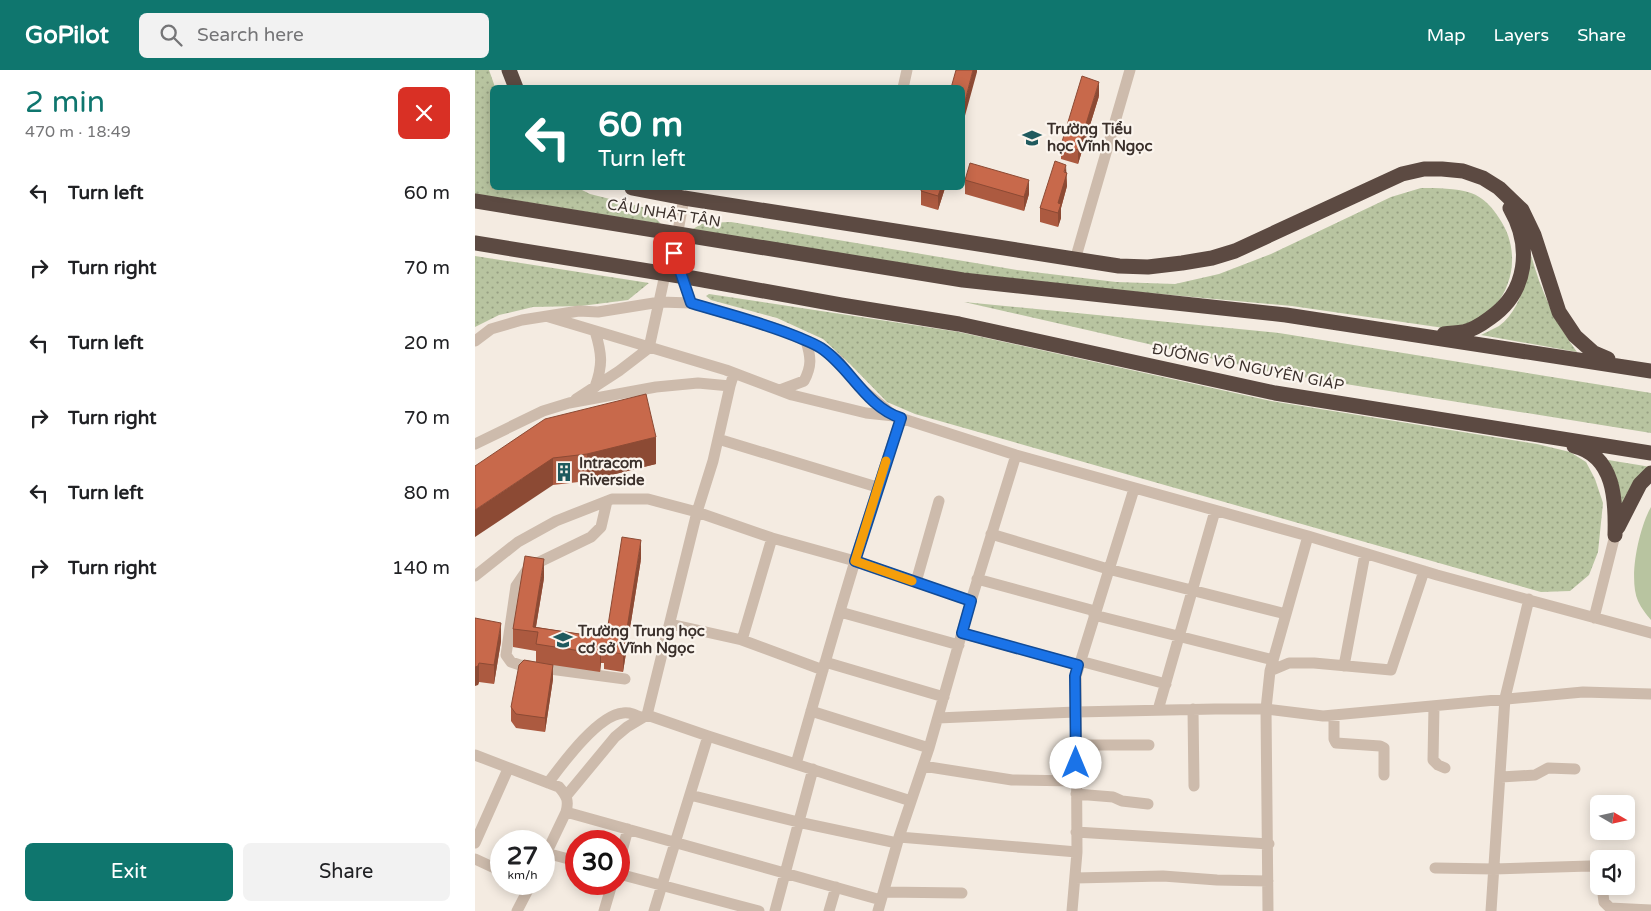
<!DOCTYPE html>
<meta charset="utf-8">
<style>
:root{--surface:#fff;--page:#f2f2f2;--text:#202124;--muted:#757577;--accent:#0f766e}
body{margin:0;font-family:"Varela Round",sans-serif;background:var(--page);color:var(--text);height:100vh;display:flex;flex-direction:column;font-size:19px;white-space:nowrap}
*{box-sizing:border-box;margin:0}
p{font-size:16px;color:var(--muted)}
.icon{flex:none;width:28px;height:28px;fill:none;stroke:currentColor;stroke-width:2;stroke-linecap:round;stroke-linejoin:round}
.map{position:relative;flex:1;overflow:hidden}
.details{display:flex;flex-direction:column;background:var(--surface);width:475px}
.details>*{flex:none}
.hud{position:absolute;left:15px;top:15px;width:475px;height:105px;border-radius:8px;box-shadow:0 2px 12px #0003;background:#0f766e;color:#fff;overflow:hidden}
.needle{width:32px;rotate:99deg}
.buttons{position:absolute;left:1115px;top:725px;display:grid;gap:10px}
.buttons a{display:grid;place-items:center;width:45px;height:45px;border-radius:8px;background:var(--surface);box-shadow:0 2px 12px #0003;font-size:25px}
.speed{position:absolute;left:15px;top:760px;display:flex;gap:10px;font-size:25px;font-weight:700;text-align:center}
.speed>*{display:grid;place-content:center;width:65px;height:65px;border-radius:50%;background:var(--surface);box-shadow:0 2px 12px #0003;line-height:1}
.speed small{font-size:12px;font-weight:400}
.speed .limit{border:8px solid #d22;background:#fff;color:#111}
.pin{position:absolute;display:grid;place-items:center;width:42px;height:42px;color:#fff;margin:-21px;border-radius:10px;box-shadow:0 2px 8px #0006}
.me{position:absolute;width:55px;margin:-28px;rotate:0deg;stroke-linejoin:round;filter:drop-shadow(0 0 4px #0008)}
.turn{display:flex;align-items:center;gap:18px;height:105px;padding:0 25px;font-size:22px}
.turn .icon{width:65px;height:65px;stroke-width:2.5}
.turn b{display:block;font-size:35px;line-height:42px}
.round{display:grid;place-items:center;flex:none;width:52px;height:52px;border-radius:8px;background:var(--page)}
.head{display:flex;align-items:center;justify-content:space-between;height:85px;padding:0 25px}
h1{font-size:30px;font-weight:600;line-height:38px;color:var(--accent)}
.primary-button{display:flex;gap:10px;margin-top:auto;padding:10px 25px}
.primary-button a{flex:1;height:58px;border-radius:8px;background:var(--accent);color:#fff;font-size:20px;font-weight:600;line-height:58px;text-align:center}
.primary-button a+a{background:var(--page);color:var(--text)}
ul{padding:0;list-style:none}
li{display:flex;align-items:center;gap:15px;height:75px;padding:0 25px}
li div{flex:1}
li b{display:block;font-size:19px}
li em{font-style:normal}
header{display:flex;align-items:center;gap:30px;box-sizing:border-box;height:70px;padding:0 25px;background:var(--accent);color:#fff}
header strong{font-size:24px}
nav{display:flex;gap:28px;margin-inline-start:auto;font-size:18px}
.search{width:350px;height:45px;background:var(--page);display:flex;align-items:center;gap:12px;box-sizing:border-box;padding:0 18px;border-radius:8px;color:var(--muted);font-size:19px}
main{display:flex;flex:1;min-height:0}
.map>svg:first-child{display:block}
.grass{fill:url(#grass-dots)}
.garden{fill:#b8c4a0}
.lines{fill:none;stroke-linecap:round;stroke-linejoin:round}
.minor{stroke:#cdbbac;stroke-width:11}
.highway{stroke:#5c4a42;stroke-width:15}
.wall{fill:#ac5a40}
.shaded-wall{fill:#8c4a34}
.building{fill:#c8694b;stroke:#8c4a34}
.route-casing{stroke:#114b97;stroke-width:12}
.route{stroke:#1a73e8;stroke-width:9}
.slow{stroke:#f59e0b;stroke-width:9}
.labels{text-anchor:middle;stroke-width:4.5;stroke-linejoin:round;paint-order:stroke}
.poi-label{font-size:15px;font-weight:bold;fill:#3b302b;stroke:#fbf5ee;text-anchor:start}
.street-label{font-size:15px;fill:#3b302b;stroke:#fbf5ee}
</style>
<header>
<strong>GoPilot</strong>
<div class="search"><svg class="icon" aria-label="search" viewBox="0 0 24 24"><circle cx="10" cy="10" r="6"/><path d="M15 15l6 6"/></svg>Search here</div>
<nav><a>Map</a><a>Layers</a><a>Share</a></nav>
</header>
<main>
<section class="details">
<div class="head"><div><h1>2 min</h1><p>470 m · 18:49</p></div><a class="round" style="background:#d93025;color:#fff"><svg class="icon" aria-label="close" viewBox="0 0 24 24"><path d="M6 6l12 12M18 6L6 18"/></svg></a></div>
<ul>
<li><svg class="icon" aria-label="left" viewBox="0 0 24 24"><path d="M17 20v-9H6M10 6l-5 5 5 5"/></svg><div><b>Turn left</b></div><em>60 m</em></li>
<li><svg class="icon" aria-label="right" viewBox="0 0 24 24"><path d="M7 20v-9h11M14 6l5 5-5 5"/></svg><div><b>Turn right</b></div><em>70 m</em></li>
<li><svg class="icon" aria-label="left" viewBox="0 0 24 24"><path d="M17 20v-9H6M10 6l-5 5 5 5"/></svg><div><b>Turn left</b></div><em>20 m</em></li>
<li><svg class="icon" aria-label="right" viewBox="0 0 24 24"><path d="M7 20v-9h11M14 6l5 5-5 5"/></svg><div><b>Turn right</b></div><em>70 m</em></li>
<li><svg class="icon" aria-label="left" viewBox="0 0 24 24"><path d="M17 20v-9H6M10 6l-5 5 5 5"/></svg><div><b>Turn left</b></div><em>80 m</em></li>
<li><svg class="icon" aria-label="right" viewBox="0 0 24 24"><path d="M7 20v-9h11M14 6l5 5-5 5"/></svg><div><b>Turn right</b></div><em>140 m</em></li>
</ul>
<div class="primary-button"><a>Exit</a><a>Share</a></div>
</section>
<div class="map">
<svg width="1176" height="841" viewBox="0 0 1176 841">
<defs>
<pattern id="grass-dots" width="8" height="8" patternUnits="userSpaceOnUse" patternTransform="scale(1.25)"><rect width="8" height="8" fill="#b8c4a0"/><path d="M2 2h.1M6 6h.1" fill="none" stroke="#97a083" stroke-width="1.8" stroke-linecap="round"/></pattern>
</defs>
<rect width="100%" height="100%" fill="#f4ebe1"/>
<!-- grass -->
<path class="grass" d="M 0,0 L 14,0 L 20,17 L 18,18 L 18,118 L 103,118 L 115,124 L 171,138 L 186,154 L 0,124 Z
M 946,118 C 963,118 980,118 996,123 C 1008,127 1018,138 1024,148 C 1043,175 1041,211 1020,236 C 1016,242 995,253 988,256 C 982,259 975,258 969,258 L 817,236 L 641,220 L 373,192 L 218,159 L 228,153 L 256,152 L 542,200 L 641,212 L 700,214 L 744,204 L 796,184 L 916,127 Z
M 1056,185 C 1066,221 1080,252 1102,282 L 1006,265 C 1012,262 1018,259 1024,256 C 1045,240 1052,210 1056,185 Z
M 0,186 L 174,213 L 153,230 L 106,236 L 58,237 L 24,245 L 0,257 Z
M 234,224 L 484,262 L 796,331 L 1062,374 L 1095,382 L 1111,392 L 1120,409 L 1128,433 L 1123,482 L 1114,505 L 1095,521 L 1066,522 L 440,344 L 412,332 L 375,294 L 348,269 L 302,248 L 236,230 L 231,226 Z
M 489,232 L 804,263 L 1176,323 L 1176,363 L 796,302 Z
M 1127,389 L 1176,397 L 1145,445 Z"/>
<!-- garden -->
<path class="garden" d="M 1176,437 L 1176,550 C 1172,545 1166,538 1163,531 C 1153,508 1164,458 1176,437 Z"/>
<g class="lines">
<!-- minor -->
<path class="minor" d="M 428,18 L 432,0
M 199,183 L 216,233
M 600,190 L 655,0
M 74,247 L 251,300 L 317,325 L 391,343 L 419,346 L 541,385 L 833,466 L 962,505 L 1176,563
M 120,261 C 127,284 128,295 120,317
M 0,271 L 16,259 L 47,250 L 104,241 L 123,242 L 185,232 L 216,233 L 306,260 L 345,277 L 363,290 L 383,316 L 418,345
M 305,320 L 329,311 C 337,296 336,287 331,271
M 101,329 L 144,301 L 174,278 L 189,209 L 199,183 L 209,128
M 243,369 L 402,417
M 0,374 L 68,341 L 94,333 L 181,317 L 223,313 L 255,316
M 132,431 L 126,457 L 116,467 L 54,497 L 41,516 L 31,585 L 36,592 L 45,595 L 150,609
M 516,464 L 633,499 L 811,544
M 297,468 L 267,570 L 348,600
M 0,506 L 43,472 L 81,451 L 137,429 L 173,429 L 222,442 L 297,468 L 380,491 L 496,531
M 502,509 L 620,541
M 441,512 L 464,431
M 365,542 L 484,575
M 619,545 L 798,590
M 1119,548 L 1140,465
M 195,554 L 267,570
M 487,563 L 603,595
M 605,591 L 691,614
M 350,592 L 469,627
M 869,596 L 890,484
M 795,601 L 814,593 L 839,593 L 916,600 L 949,501
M 959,636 L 958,690 L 963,695 L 970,698
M 718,639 L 719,716
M 683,640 L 740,441
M 336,641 L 454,678
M 172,645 L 222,442 L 238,391 L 255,316 L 259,303
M 859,645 L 859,669 L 861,673 L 905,676 L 909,678 L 909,705
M 463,648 L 601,642 L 740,639 L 791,639 L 848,646 L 1108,622 L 1176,624
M 601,675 L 674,675
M 0,685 L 84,717 C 92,726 94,731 91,742 L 69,788
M 321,694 C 354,578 387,462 426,348
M 448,696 L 537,710 L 601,711
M 1026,707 L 1060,705 L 1073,698 L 1100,699
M 73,713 C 88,693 123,645 148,643 C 155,642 161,645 167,648
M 601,724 L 638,727 L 647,731 L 673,734
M 92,725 L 140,667 L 152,657 L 172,645 L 233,666 L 436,731
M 215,725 L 323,752 L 422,773
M 91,742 L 406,830
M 601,762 L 794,774
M 424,767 L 602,782
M 0,773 L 33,699
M 71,783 L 101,791
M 0,789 L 26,801
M 144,792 L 153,759
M 960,798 L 1019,799 L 1115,796 L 1123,797 L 1124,800
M 144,804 L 284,841
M 600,808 L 688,806 L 742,810 L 793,811
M 1127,816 L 1129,832 L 1135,838 L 1176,840
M 409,822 L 487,823
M 42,841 L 56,814
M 129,841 L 137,814
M 179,841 L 233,666
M 300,841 L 338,699
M 354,841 L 361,817
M 403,841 L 424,767 L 454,678 L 496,531 L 541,385
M 597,841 L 602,782 L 601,606 L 659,419
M 793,841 L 791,639 L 795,601 L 833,466
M 1016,841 L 1030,628 L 1054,529"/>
<!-- highway -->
<path class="highway" d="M 34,0 L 41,18
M 157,118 L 209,128 L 644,196 L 673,197 L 707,193 L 737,188 L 760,181 L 927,104 L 949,99 L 967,99 L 988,101 L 1008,108 L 1024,118 L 1047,140 L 1059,165 L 1084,242 L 1100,266 L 1119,283 L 1133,289
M 0,131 L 488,210 L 811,245 L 1176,301
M 0,173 L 217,208 L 366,235 L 484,254 L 800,323 L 1176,383
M 969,264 C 975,263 982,263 988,262 C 998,260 1007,254 1015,248 C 1053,222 1057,176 1035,138
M 1099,376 C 1140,386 1141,431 1140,465
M 1143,457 L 1165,414 L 1176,403"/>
</g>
<!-- wall -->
<path class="wall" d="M 624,26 L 603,94 L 586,89 L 586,75 Z
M 591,102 L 592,116 L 586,138 L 586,148 L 583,157 L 565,152 L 565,138 Z
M 490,110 L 554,124 L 549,141 L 490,124 Z
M 470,118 L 463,140 L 446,135 L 446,121 Z
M 171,324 L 181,394 L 112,411 L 78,415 L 0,396 Z
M 166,489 L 148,602 L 129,599 L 129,593 L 126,593 L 125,602 L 78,595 L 78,609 L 70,662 L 41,658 L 36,651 L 36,637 L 61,592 L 61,581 L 38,577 L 38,559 L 69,508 L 61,557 L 131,568 Z
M 0,548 L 26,571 L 19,614 L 4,612 L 3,615 Z"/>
<!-- shaded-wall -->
<path class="shaded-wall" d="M 498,0 L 502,0 L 502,2 L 488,53 L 488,39 Z
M 624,12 L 624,26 L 603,94 L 603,80 Z
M 591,95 L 592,116 L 586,138 L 586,148 L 583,157 L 583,133 Z
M 554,110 L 554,124 L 549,141 L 549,127 Z
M 466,118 L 470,118 L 463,140 L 463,126 Z
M 181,367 L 181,394 L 112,411 L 112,384 Z
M 78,388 L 78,415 L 0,467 L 0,440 Z
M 166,470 L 166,489 L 148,602 L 148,584 Z
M 69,489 L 69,508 L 60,562 L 58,557 Z
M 26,553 L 26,571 L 19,614 L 19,595 Z
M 126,575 L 126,593 L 125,602 L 125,584 Z
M 4,593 L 4,612 L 3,615 L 0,616 L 0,597 Z
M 78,595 L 78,609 L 70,662 L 70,648 Z"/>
<!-- building -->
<path class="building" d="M 481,0 L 498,0 L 488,39 L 488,18 L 476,18 Z
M 607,6 L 624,12 L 603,80 L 586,75 Z
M 580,91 L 591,95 L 589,102 L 592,103 L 583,133 L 586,134 L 583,143 L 565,138 Z
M 495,93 L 554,110 L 549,127 L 490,110 Z
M 447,118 L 466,118 L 463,126 L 446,121 Z
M 171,324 L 181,367 L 112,384 L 78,388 L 0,440 L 0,396 L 70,349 Z
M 147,467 L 166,470 L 148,584 L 129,581 L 130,575 L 126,575 L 125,584 L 61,574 L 63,562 L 38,559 L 50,486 L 69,489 L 58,557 L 131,568 Z
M 0,548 L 26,553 L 19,595 L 4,593 L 3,596 L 0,597 Z
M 49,590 L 78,595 L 70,648 L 41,644 L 36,637 L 44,595 Z"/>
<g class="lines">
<!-- route casing -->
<g class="route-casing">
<path id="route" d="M 199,183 L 216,233 C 252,244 290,253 325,268 C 332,271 340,274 346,278 C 375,297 391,337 426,348 L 380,491 L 496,531 L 487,563 L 603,595 L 600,606 L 601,693"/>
</g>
<!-- route -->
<use href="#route" class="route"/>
<!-- slow -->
<path class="slow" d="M 411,391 L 380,491 L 437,511"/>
</g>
<!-- icons -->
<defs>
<g id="school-bare" transform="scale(1.5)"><path d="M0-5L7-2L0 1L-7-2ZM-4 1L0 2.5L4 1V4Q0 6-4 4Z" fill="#1f5a5e" stroke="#fbf5ee" stroke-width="2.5" paint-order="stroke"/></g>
<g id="building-bare" transform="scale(1.5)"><path d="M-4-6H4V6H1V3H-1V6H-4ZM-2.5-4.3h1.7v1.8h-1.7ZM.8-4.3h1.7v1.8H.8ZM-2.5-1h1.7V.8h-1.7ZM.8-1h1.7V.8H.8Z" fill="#1f5a5e" stroke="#fbf5ee" stroke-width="2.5" paint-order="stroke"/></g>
</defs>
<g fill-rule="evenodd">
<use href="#school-bare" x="557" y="68"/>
<use href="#building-bare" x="89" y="402"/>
<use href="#school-bare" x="88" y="570"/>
</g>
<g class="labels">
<!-- poi labels -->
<g class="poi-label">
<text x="572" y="64">Trường Tiểu<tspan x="572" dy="17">học Vĩnh Ngọc</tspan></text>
<text x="104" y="398">Intracom<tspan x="104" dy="17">Riverside</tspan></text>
<text x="103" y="566">Trường Trung học<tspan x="103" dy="17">cơ sở Vĩnh Ngọc</tspan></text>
</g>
<!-- street labels -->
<g class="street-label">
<text transform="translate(189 143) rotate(9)" y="5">CẦU NHẬT TÂN</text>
<text transform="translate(773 297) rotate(11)" y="5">ĐƯỜNG VÕ NGUYÊN GIÁP</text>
</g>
</g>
</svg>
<div class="buttons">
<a><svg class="needle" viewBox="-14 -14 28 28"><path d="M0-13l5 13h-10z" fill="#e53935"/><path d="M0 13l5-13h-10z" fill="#757577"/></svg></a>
<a><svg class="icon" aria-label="sound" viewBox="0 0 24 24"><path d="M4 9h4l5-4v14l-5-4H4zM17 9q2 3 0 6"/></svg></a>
</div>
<div class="speed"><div>27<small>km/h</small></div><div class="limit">30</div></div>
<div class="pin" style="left:199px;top:183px;background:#d93025"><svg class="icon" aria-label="arrive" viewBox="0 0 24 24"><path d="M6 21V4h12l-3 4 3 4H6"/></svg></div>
<svg class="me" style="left:601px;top:693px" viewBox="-20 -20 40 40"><circle r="19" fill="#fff"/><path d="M0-13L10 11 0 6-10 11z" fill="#1a73e8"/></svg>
<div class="hud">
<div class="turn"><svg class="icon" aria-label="left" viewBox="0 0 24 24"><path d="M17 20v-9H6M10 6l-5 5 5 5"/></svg><div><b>60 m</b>Turn left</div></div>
</div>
</div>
</main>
